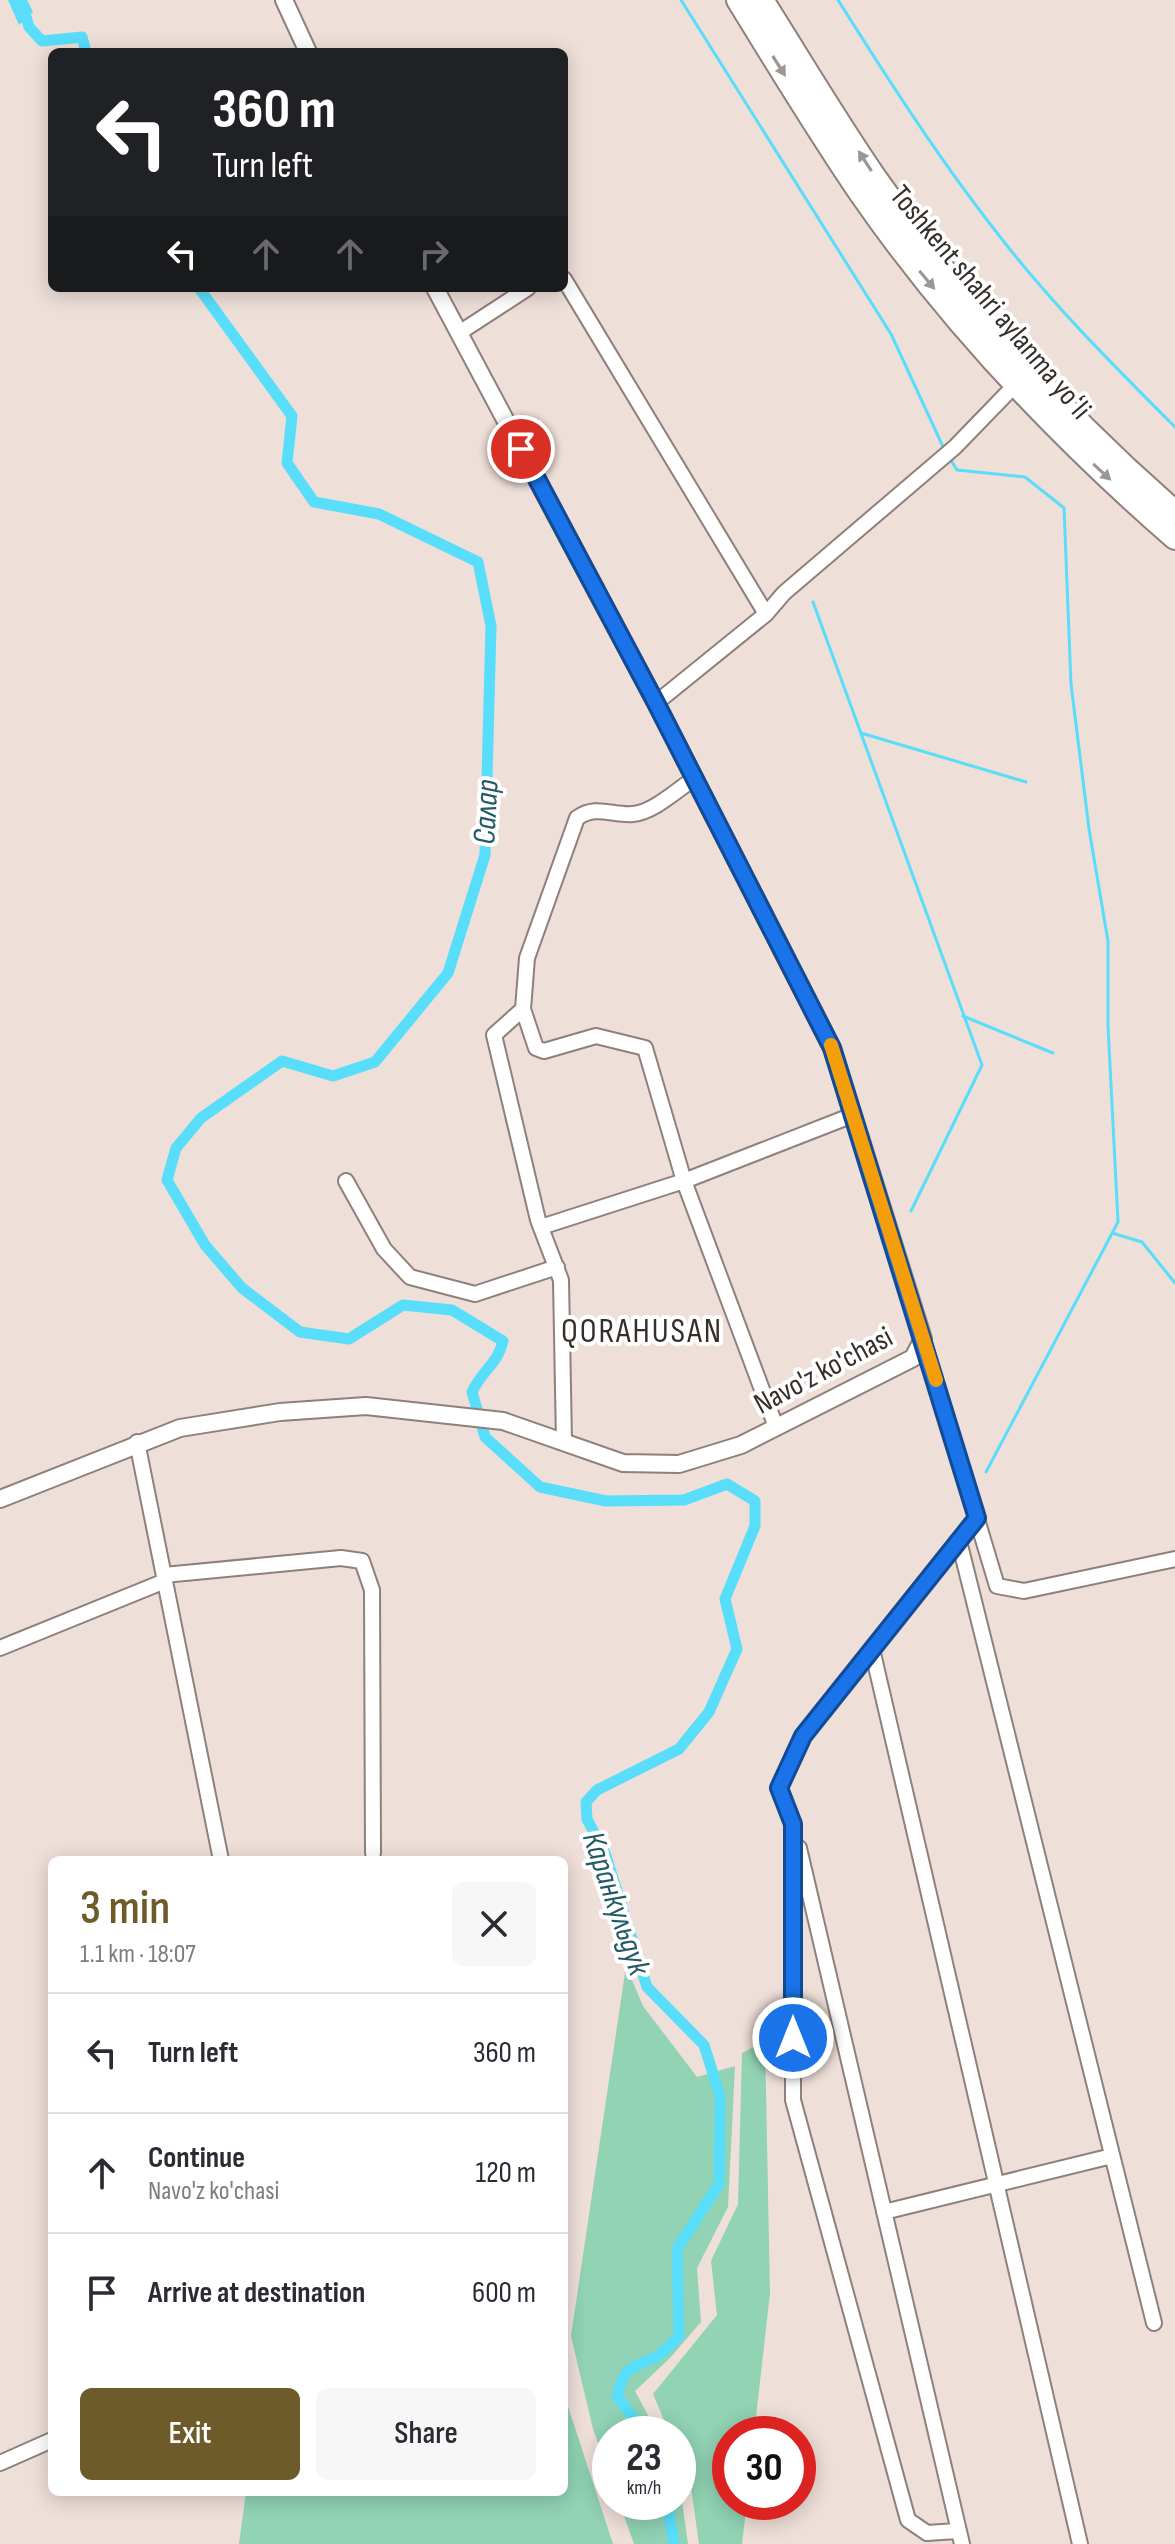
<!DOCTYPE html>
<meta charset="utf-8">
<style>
:root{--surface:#fff;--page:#f7f7f7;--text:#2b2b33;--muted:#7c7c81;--line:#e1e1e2;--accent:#6d5b2a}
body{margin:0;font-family:"Sofia Sans Condensed",sans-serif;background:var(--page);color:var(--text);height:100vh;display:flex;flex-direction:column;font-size:30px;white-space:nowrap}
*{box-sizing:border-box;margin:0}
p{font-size:26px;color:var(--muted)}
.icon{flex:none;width:44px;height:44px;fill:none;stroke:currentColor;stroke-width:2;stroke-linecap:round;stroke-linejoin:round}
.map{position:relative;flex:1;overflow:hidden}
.sheet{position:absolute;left:48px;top:1856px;width:520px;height:640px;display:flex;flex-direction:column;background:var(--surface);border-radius:12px;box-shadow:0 4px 20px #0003}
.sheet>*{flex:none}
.guide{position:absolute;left:48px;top:48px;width:520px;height:244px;border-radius:12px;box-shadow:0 4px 20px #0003;background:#202124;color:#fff;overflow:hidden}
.speed{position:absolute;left:592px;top:2416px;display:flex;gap:16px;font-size:40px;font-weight:700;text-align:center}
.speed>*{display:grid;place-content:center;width:104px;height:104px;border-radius:50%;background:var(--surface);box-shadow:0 4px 20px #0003;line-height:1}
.speed small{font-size:20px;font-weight:400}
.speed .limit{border:12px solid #d22;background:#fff;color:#111}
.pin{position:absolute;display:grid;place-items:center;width:68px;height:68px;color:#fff;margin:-34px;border:4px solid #fff;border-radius:50%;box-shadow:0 2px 8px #0007}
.me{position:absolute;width:88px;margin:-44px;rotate:0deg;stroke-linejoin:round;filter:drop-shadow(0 0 6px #0008)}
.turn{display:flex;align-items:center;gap:28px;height:168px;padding:0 32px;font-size:36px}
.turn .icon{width:104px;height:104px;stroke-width:2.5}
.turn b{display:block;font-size:56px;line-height:68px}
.lanes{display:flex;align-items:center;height:76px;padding:0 32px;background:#0003;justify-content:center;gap:40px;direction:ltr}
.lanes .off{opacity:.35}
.round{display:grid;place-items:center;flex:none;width:84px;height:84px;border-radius:12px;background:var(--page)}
.summary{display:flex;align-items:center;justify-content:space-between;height:136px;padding:0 32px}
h1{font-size:48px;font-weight:600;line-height:60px;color:var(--accent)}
.button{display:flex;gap:16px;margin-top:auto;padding:16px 32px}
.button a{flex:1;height:92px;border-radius:12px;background:var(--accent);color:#fff;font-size:32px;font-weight:600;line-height:92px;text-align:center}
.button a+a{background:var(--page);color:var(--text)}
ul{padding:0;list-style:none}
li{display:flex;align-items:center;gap:24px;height:120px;padding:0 32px;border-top:2px solid var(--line)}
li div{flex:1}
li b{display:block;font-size:30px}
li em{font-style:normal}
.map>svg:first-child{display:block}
.green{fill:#91d3b4}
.water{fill:#58ddfa}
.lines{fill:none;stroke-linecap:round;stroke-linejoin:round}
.stream{stroke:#58ddfa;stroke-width:3}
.canal{stroke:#58ddfa;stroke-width:11}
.minor-casing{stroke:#8e807a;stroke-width:18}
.tertiary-casing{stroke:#8e807a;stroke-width:20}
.trunk-casing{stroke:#8e807a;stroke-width:26}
.minor{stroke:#fff;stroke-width:14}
.tertiary{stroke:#fff;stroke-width:16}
.trunk{stroke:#fff;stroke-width:22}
.oneway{fill:#9a9796}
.route-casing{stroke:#114b97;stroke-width:20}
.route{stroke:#1a73e8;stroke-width:14}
.slow{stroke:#f59e0b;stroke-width:14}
.labels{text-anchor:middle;stroke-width:8;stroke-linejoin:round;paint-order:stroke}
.street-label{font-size:30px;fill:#352f2c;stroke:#fff}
.water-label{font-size:32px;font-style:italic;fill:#235a66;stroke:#fff}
.quarter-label{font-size:34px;letter-spacing:2px;fill:#352f2c;stroke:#fff}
</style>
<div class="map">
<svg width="1175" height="2544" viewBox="0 0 1175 2544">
<rect width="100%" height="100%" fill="#eedfd8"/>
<!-- green -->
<path class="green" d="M 626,1966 L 643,2006 L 697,2077 L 735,2066 L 728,2207 L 697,2268 L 701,2322 L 670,2358 L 635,2391 L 658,2434 L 610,2434 L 610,2476 L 593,2429 L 571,2336 Z
M 765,2041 L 770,2293 L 754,2434 L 730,2434 L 730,2502 L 747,2502 L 742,2544 L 699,2544 L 691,2487 L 678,2454 L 678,2434 L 670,2434 L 653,2394 L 717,2315 L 711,2261 L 738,2204 L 742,2053 Z
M 564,2394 L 613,2544 L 239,2544 L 246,2492 L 564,2492 Z
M 678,2473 L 688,2544 L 634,2544 L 619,2502 L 678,2502 Z"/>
<!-- water -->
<path class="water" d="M 8,0 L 27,0 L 33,12 L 19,25 Z"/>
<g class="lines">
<!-- stream -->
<path class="stream" d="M 681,0 L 891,334 L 945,451
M 838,0 C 889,81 941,162 1001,238 C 1053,305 1115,367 1175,427
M 949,457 L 957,470 L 1025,477 L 1064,508 L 1071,684 L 1089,829 L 1108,941 L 1108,1026 L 1118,1222 L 986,1472
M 813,602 L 982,1065 L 911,1211
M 861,733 L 1026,782
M 963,1016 L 1053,1053
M 1112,1233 L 1142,1242 L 1175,1283"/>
<!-- canal -->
<path class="canal" d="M 21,0 L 29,27 L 42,41 L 82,37 L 86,52
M 199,288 L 292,416 L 287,463 L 314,502 L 379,514 L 478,562 L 491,626 L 485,855 L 448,973 L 375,1062 L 333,1076 L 282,1061 L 201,1118 L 176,1148 L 167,1180 L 205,1245 L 242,1288 L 300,1332 L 349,1339 L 403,1305 L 452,1310 L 503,1341 C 498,1364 482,1370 472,1392 L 485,1437 L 540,1487 L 606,1501 L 684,1500 L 727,1484 L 755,1501 L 755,1526 L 725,1599 L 737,1649 L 709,1712 L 679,1749 L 597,1790 L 586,1802 L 587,1819 L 605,1853 L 647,1987 L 704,2045 L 720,2096 L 719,2184 L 677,2249 L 679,2336 C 672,2343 663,2354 654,2358 C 628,2370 625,2366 617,2396 L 645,2434
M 667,2502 L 674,2544"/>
<!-- minor casing -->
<g class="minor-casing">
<path id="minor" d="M 564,279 L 766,614
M 459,333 L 528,288
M 656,703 L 766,614 L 784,593 L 955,447 L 1016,384
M 523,1009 L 536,1048 L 544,1051 L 596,1036 L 645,1048 L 684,1181 L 776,1427
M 346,1181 L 384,1249 L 410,1277 L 475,1294 L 557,1267
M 541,1227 L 684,1181 L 853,1115
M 923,1339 L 997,1586 L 1024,1591 L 1175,1559
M 137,1442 L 221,1860
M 564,1442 L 561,1280 L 538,1220 L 494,1035 L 523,1009 L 527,958 L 577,818 C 596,804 613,816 633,814 C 654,812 678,789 695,778
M 959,1541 L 1154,2323
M 164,1575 L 341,1558 L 362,1561 L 372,1590 L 373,1853
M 0,1648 L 165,1581
M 872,1649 L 1080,2544
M 799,1848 L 962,2544
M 884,2212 L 1112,2156
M 0,2463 L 52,2440
M 957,2531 L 927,2533 L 908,2520 L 793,2100 L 793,1824 L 779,1788 L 803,1736 L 977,1518"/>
</g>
<!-- tertiary casing -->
<g class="tertiary-casing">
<path id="tertiary" d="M 284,0 L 308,52
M 0,1499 L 180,1428 L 280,1412 L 366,1406 L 503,1421 L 623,1463 L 679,1464 L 741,1445 L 913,1358 L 923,1339 L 832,1048 L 656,703 L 435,288"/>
</g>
<!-- trunk casing -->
<g class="trunk-casing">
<path id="trunk" d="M 738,0 C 778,65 818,131 861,194 C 949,321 1059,437 1175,538
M 762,0 C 800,60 836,121 876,179 C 961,301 1063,415 1175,512"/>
</g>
<!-- minor -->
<use href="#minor" class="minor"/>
<!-- tertiary -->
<use href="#tertiary" class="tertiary"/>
<!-- trunk -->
<use href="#trunk" class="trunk"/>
</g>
<!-- one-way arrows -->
<defs><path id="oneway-solid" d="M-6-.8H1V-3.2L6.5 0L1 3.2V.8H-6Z" transform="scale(2)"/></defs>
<g class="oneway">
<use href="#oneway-solid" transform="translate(779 66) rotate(58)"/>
<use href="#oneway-solid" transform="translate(865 161) rotate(-123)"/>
<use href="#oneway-solid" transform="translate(927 280) rotate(50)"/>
<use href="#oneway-solid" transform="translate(1102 472) rotate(43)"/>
</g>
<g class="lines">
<!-- route casing -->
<g class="route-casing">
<path id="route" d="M 521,449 L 656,703 L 832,1048 L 977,1518 L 803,1736 L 779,1788 L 793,1824 L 793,2038"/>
</g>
<!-- route -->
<use href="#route" class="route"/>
<!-- slow -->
<path class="slow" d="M 831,1045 L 936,1380"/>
</g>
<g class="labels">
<!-- street labels -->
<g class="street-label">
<text transform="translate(991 302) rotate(50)" y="10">Toshkent shahri aylanma yoʻli</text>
<text transform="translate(823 1370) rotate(-28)" y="10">Navo'z ko'chasi</text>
</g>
<!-- water labels -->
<g class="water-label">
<text transform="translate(485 812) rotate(-87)" y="11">Салар</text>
<text transform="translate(617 1903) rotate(71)" y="11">Каранкульдук</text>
</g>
<!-- quarter labels -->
<g class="quarter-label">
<text x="642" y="1342">QORAHUSAN</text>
</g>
</g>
</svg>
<div class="speed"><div>23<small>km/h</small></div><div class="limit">30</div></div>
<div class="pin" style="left:521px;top:449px;background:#d93025"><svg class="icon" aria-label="arrive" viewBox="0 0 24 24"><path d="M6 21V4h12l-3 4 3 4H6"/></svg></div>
<svg class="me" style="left:793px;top:2038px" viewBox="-20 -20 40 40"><circle r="17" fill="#1a73e8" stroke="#fff" stroke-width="3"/><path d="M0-11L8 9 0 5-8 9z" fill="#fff"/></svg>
<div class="guide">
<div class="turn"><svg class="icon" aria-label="left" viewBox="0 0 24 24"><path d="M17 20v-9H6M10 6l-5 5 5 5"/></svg><div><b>360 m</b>Turn left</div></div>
<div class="lanes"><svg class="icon" aria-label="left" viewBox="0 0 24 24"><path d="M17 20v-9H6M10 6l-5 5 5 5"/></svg><svg class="icon off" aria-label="ahead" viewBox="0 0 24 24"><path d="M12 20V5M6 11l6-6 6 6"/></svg><svg class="icon off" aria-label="ahead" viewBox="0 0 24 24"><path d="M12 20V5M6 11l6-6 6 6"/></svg><svg class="icon off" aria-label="right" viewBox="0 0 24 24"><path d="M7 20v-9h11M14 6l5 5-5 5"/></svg></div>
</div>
<section class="sheet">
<div class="summary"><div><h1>3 min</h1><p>1.1 km · 18:07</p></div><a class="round"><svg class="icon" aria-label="close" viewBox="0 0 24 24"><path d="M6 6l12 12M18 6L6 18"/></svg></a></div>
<ul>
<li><svg class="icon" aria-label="left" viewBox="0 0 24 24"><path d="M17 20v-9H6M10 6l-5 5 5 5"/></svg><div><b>Turn left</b></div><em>360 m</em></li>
<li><svg class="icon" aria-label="ahead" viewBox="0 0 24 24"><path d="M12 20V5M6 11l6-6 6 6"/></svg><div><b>Continue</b><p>Navo'z ko'chasi</p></div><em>120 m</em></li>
<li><svg class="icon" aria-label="arrive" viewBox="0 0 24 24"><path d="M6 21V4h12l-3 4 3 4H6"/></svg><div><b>Arrive at destination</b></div><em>600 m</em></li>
</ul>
<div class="button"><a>Exit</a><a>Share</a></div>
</section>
</div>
